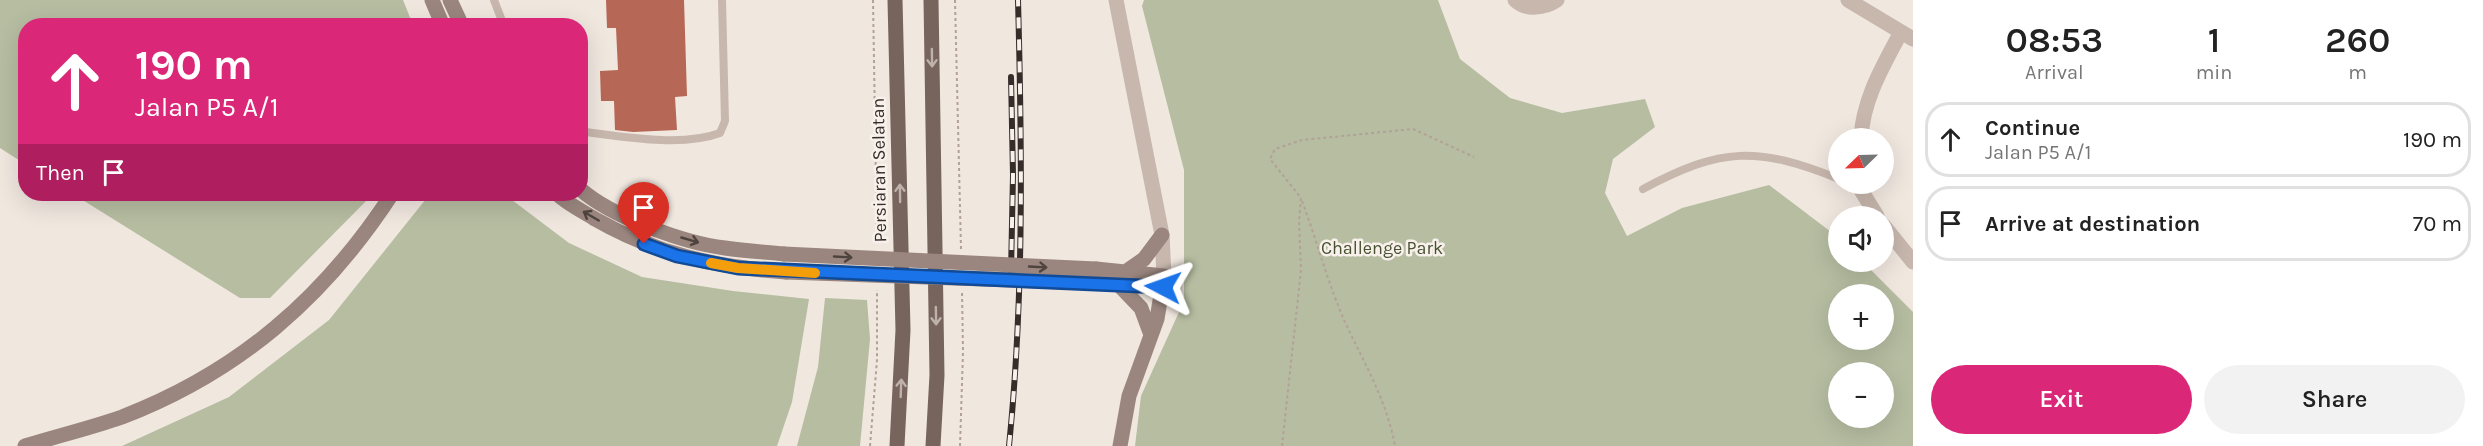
<!DOCTYPE html>
<meta charset="utf-8">
<style>
:root{--surface:#fff;--page:#f2f2f2;--text:#222;--muted:#767676;--line:#e0e0e0;--accent:#db2777}
body{margin:0;font-family:Karla,sans-serif;background:var(--page);color:var(--text);height:100vh;display:flex;flex-direction:column;font-size:22px;white-space:nowrap}
*{box-sizing:border-box;margin:0}
p{font-size:20px;color:var(--muted)}
.icon{flex:none;width:33px;height:33px;fill:none;stroke:currentColor;stroke-width:2;stroke-linecap:round;stroke-linejoin:round}
.map{position:relative;flex:1;overflow:hidden}
.sheet{display:flex;flex-direction:column;background:var(--surface);width:570px}
.sheet>*{flex:none}
.hud{position:absolute;left:18px;top:18px;width:570px;height:183px;border-radius:24px;box-shadow:0 6px 24px #0002;background:#db2777;color:#fff;overflow:hidden}
.needle{width:39px;rotate:247deg}
.buttons{position:absolute;left:1828px;top:128px;display:grid;gap:12px}
.buttons a{display:grid;place-items:center;width:66px;height:66px;border-radius:50%;background:var(--surface);box-shadow:0 6px 24px #0002;font-size:30px}
.pin{position:absolute;display:grid;place-items:center;width:51px;height:51px;color:#fff;margin:-62px -26px;border-radius:50% 50% 50% 0;rotate:-45deg;box-shadow:0 0 6px #0007}
.pin .icon{rotate:45deg}
.me{position:absolute;width:66px;margin:-33px;rotate:274deg;stroke-linejoin:round;filter:drop-shadow(0 0 4px #0008)}
.turn{display:flex;align-items:center;gap:21px;height:126px;padding:0 18px;font-size:27px}
.turn .icon{width:78px;height:78px;stroke-width:2.5}
.turn b{display:block;font-size:42px;line-height:51px}
.then{display:flex;align-items:center;height:57px;padding:0 18px;background:#0003;gap:12px;font-size:22px}
.eta{display:flex;justify-content:space-evenly;align-items:center;height:102px;text-align:center}
.eta b{font-size:36px;font-weight:600;line-height:42px}
.cta{display:flex;gap:12px;margin-top:auto;padding:12px 18px}
.cta a{flex:1;height:69px;border-radius:36px;background:var(--accent);color:#fff;font-size:24px;font-weight:600;line-height:69px;text-align:center}
.cta a+a{background:var(--page);color:var(--text)}
ul{padding:0;list-style:none}
li{display:flex;align-items:center;gap:18px;height:75px;margin:0 12px 9px;padding:0 6px;border:3px solid var(--line);border-radius:24px}
li div{flex:1}
li b{display:block;font-size:22px}
li em{font-style:normal}
main{display:flex;flex:1;min-height:0}
.map>svg:first-child{display:block}
.green{fill:#b6bda1;fill-rule:evenodd}
.building{fill:#b76756}
.lines{fill:none;stroke-linecap:round;stroke-linejoin:round}
.path{stroke:#b2a197;stroke-width:2;stroke-dasharray:3 3;stroke-linecap:butt}
.lane{stroke:#c7b7ad;stroke-width:8}
.street{stroke:#c7b7ad;stroke-width:15}
.secondary{stroke:#9a867e;stroke-width:15}
.primary{stroke:#76645d;stroke-width:15}
.rail-casing{stroke:#362d2a;stroke-width:6}
.rail{stroke:#f8f1eb;stroke-width:4;stroke-dasharray:11;stroke-linecap:butt}
.secondary-bridge{stroke:#9a867e;stroke-width:15}
.oneway{stroke:#beb2ab}
.oneway2{stroke:#4f433f}
.route-casing{stroke:#114b97;stroke-width:15}
.route{stroke:#1a73e8;stroke-width:10}
.slow{stroke:#f59e0b;stroke-width:10}
.labels{text-anchor:middle;stroke-width:5;stroke-linejoin:round;paint-order:stroke}
.street-label{font-size:18px;fill:#362d2a;stroke:#f8f1eb}
.park-label{font-size:18px;fill:#485131;stroke:#f8f1eb}
</style>
<main>
<div class="map">
<svg width="1913" height="446" viewBox="0 0 1913 446">
<rect width="100%" height="100%" fill="#f0e7df"/>
<!-- green -->
<path class="green" d="M 0,0 L 403,0 L 413,25 L 26,26 L 25,164 L 0,148 Z
M 1144,0 L 1438,0 L 1460,59 L 1510,98 L 1562,113 L 1645,99 L 1655,127 L 1613,159 L 1605,193 L 1627,236 L 1682,208 L 1769,185 L 1839,238 L 1839,261 L 1862,261 L 1913,312 L 1913,446 L 1135,446 L 1141,396 L 1184,301 L 1184,170 L 1142,6 ZM 1839,294 L 1884,294 L 1884,339 L 1839,339 ZM 1839,372 L 1884,372 L 1884,417 L 1839,417 Z
M 73,194 L 373,194 L 270,298 L 240,298 Z
M 430,194 L 504,194 L 569,243 L 642,277 L 733,291 L 809,299 L 792,402 L 777,446 L 122,446 L 229,397 L 329,320 Z
M 825,298 L 867,300 L 870,339 L 860,446 L 797,446 L 818,367 Z"/>
<!-- building -->
<path class="building" d="M 606,0 L 684,0 L 687,96 L 675,97 L 677,130 L 633,132 L 615,130 L 614,101 L 601,101 L 600,71 L 618,70 L 616,28 L 607,28 Z"/>
<g class="lines">
<!-- path -->
<path class="path" d="M 873,0 L 877,245
M 955,0 L 961,249
M 1302,201 C 1317,241 1328,284 1345,322 C 1364,363 1387,401 1395,446
M 870,446 L 877,360 L 877,290
M 960,446 L 963,352 L 962,291
M 1282,446 L 1301,270 L 1299,222 L 1301,198 L 1270,159 L 1275,149 L 1302,140 L 1413,129 L 1474,157"/>
<!-- lane -->
<path class="lane" d="M 494,0 L 504,26
M 580,129 L 586,132 C 625,137 683,147 720,133 L 725,121 L 722,0
M 1643,189 C 1722,147 1756,146 1839,179"/>
<!-- street -->
<path class="street" d="M 1116,0 L 1162,235 L 1164,276
M 1515,0 C 1526,11 1545,8 1557,0
M 1848,0 L 1913,39
M 1861,138 C 1863,99 1883,66 1901,32
M 1859,183 L 1859,187 L 1877,216
M 1884,226 L 1913,262"/>
<!-- secondary -->
<path class="secondary" d="M 432,0 L 443,26
M 450,0 L 462,26
M 580,189 C 612,217 684,243 725,248 C 745,251 765,252 784,254
M 557,194 C 568,204 582,211 595,219 C 658,255 715,267 786,272
M 1096,269 L 1164,276 L 1157,319 L 1129,396 L 1120,446
M 1124,273 L 1144,259 L 1162,235
M 1093,283 L 1163,287
M 1118,284 L 1141,308 L 1151,335
M 25,446 C 57,436 91,428 122,417 C 239,372 324,298 392,194"/>
<!-- primary -->
<path class="primary" d="M 895,0 L 903,330 L 897,446
M 931,0 L 937,375 L 933,446"/>
<!-- rail casing -->
<g class="rail-casing">
<path id="rail" d="M 1011,272 L 1013,175 L 1011,77
M 1009,446 C 1024,298 1022,149 1018,0"/>
</g>
<!-- rail -->
<use href="#rail" class="rail"/>
<!-- secondary-bridge -->
<path class="secondary-bridge" d="M 784,254 L 1096,269
M 786,272 L 1093,283"/>
</g>
<!-- one-way arrows -->
<defs><path id="oneway-shaft" d="M-6 0H5M1.5-3L5.5 0L1.5 3" fill="none" stroke-width="1.6" stroke-linecap="round" stroke-linejoin="round" transform="scale(1.5)"/></defs>
<g class="oneway">
<use href="#oneway-shaft" transform="translate(932 58) rotate(89)"/>
<use href="#oneway-shaft" transform="translate(900 193) rotate(-91)"/>
<use href="#oneway-shaft" transform="translate(936 316) rotate(89)"/>
<use href="#oneway-shaft" transform="translate(901 388) rotate(-88)"/>
</g>
<g class="oneway2">
<use href="#oneway-shaft" transform="translate(591 216) rotate(-150)"/>
<use href="#oneway-shaft" transform="translate(690 240) rotate(16)"/>
<use href="#oneway-shaft" transform="translate(843 257) rotate(3)"/>
<use href="#oneway-shaft" transform="translate(1038 267) rotate(3)"/>
</g>
<g class="lines">
<!-- route casing -->
<g class="route-casing">
<path id="route" d="M 644,244 L 677,256 L 738,268 L 1163,287"/>
</g>
<!-- route -->
<use href="#route" class="route"/>
<!-- slow -->
<path class="slow" d="M 711,263 L 738,268 L 815,273"/>
</g>
<g class="labels">
<!-- street labels -->
<g class="street-label">
<text transform="translate(879 170) rotate(-91)" y="6">Persiaran Selatan</text>
</g>
<!-- park labels -->
<g class="park-label">
<text x="1382" y="254">Challenge Park</text>
</g>
</g>
</svg>
<div class="buttons">
<a><svg class="needle" viewBox="-14 -14 28 28"><path d="M0-13l5 13h-10z" fill="#e53935"/><path d="M0 13l5-13h-10z" fill="#767676"/></svg></a>
<a><svg class="icon" aria-label="sound" viewBox="0 0 24 24"><path d="M4 9h4l5-4v14l-5-4H4zM17 9q2 3 0 6"/></svg></a>
<a>+</a>
<a>−</a>
</div>
<div class="pin" style="left:644px;top:244px;background:#d93025"><svg class="icon" aria-label="arrive" viewBox="0 0 24 24"><path d="M6 21V4h12l-3 4 3 4H6"/></svg></div>
<svg class="me" style="left:1163px;top:287px" viewBox="-20 -20 40 40"><path d="M0-17L14 15 0 8-14 15z" fill="#1a73e8" stroke="#fff" stroke-width="4"/></svg>
<div class="hud">
<div class="turn"><svg class="icon" aria-label="ahead" viewBox="0 0 24 24"><path d="M12 20V5M6 11l6-6 6 6"/></svg><div><b>190 m</b>Jalan P5 A/1</div></div>
<div class="then">Then<svg class="icon" aria-label="arrive" viewBox="0 0 24 24"><path d="M6 21V4h12l-3 4 3 4H6"/></svg></div>
</div>
</div>
<section class="sheet">
<div class="eta">
<div><b>08:53</b><p>Arrival</p></div>
<div><b>1</b><p>min</p></div>
<div><b>260</b><p>m</p></div>
</div>
<ul>
<li><svg class="icon" aria-label="ahead" viewBox="0 0 24 24"><path d="M12 20V5M6 11l6-6 6 6"/></svg><div><b>Continue</b><p>Jalan P5 A/1</p></div><em>190 m</em></li>
<li><svg class="icon" aria-label="arrive" viewBox="0 0 24 24"><path d="M6 21V4h12l-3 4 3 4H6"/></svg><div><b>Arrive at destination</b></div><em>70 m</em></li>
</ul>
<div class="cta"><a>Exit</a><a>Share</a></div>
</section>
</main>
